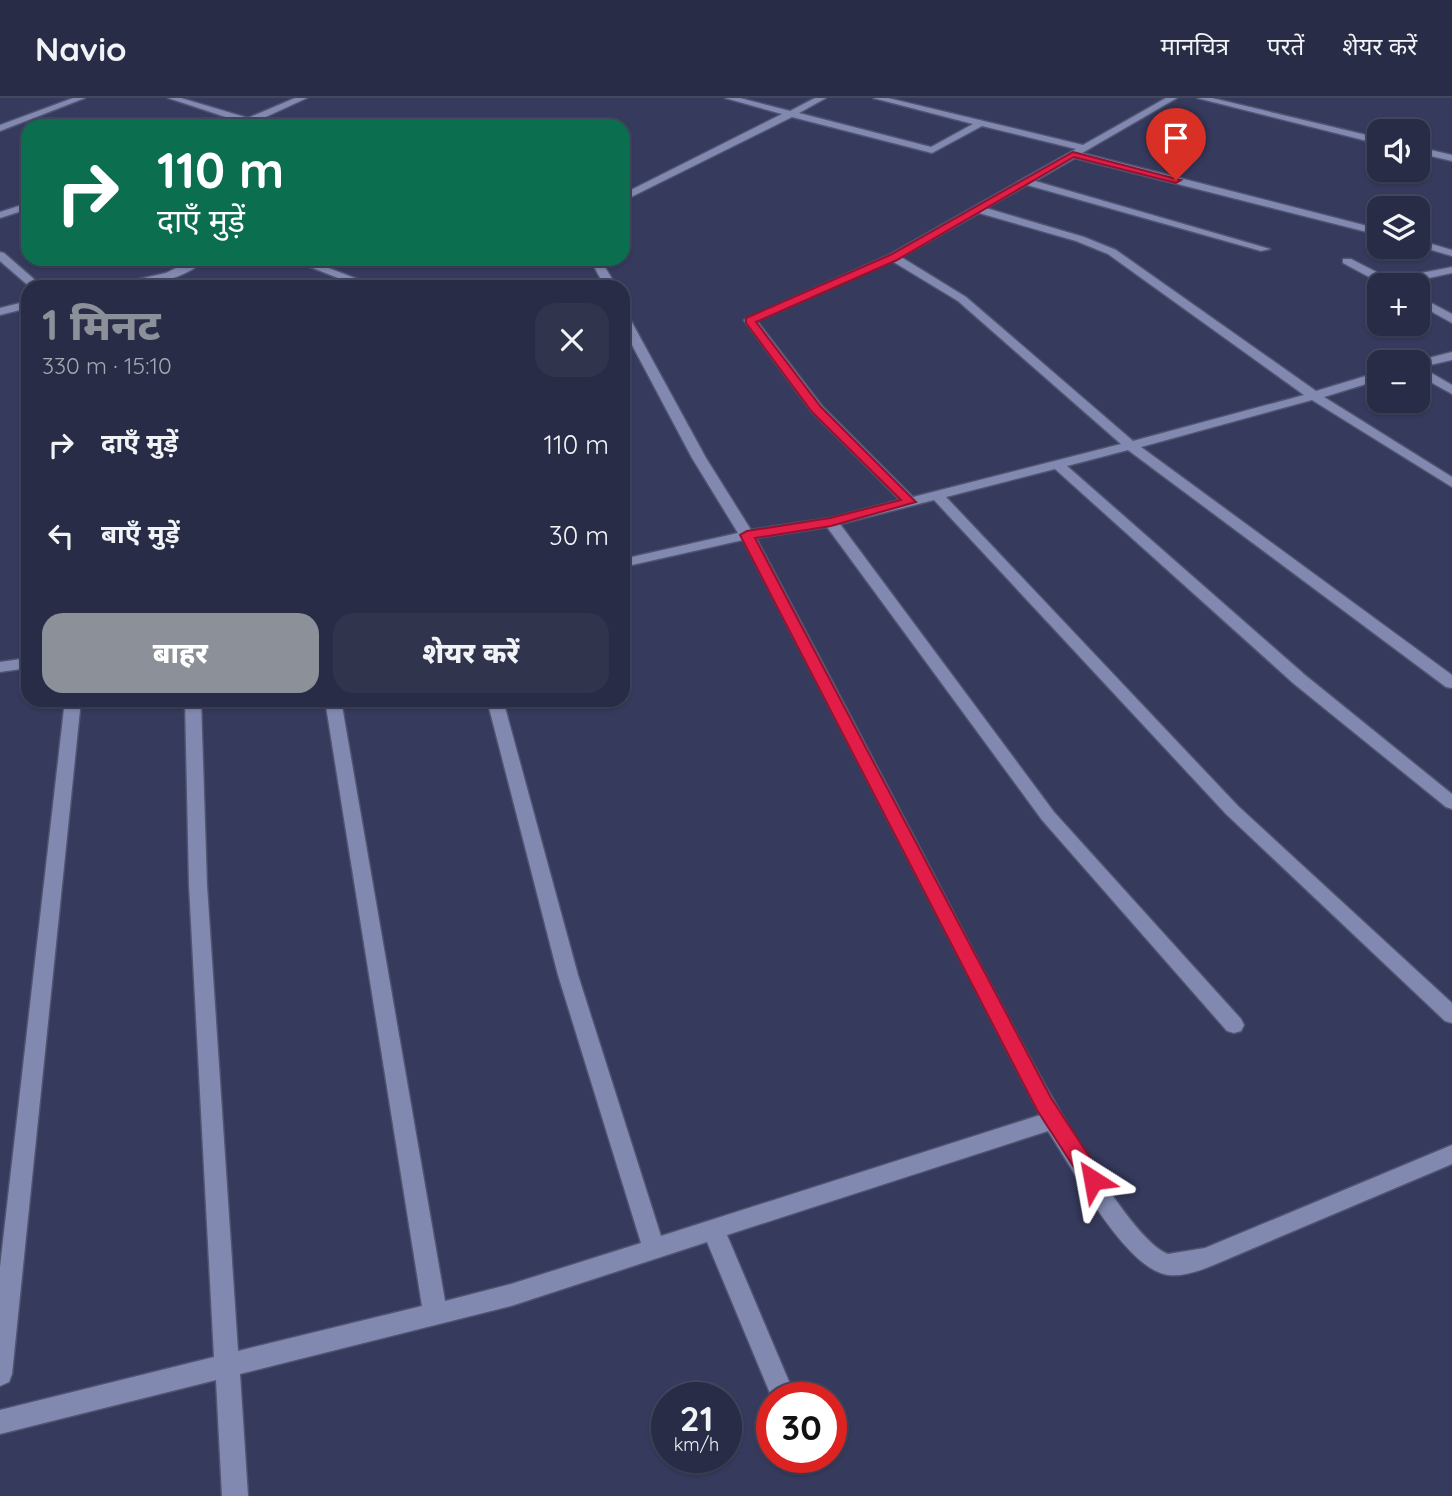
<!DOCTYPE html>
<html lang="hi">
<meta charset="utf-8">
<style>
:root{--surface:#282c46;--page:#30344d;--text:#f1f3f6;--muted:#a5a7b3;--line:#44485f;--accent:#8c9099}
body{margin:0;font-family:Quicksand,"Noto Sans Devanagari",sans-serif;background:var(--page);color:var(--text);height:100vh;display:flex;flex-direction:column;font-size:26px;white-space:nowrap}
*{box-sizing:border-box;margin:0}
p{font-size:23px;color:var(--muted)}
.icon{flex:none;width:38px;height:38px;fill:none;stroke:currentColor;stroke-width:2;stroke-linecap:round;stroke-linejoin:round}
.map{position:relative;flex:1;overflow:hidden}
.side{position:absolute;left:21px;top:182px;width:609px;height:427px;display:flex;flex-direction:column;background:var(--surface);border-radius:21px;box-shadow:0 2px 5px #0004,0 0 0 2px var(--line)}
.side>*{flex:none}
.top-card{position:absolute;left:21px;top:21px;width:609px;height:147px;border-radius:21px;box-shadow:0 2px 5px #0004,0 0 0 2px var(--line);background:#0b6e4f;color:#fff;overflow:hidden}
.fabs{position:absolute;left:1367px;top:21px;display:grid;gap:14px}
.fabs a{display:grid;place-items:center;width:63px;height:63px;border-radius:14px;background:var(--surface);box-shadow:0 2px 5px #0004,0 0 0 2px var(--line);font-size:35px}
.speed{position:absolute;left:651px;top:1284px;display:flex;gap:14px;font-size:35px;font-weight:700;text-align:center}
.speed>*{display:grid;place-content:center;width:91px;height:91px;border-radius:50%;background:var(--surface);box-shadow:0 2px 5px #0004,0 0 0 2px var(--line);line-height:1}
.speed small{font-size:18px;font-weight:400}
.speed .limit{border:10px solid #d22;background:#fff;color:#111}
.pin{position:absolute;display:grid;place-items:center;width:60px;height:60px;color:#fff;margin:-72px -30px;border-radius:50% 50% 50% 0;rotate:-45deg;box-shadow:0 0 7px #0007}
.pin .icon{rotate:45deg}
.me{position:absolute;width:77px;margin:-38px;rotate:326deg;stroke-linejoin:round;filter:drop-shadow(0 0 5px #0008)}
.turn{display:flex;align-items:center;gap:24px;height:147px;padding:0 21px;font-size:32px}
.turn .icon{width:91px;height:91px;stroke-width:2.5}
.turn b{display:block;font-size:49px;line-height:60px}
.round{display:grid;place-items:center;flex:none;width:74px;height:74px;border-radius:21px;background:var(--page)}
.summary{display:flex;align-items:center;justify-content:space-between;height:119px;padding:0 21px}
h1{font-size:42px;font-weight:800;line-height:52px;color:var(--accent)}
.button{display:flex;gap:14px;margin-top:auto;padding:14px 21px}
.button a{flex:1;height:80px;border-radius:21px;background:var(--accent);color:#fff;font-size:28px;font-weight:800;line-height:80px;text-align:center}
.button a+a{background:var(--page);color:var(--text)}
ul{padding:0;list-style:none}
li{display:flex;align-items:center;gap:21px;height:91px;padding:0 21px}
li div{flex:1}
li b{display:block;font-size:26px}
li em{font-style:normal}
header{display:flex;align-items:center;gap:42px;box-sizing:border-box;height:98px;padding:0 35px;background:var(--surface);border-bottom:2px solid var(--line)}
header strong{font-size:33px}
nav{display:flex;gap:38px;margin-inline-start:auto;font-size:24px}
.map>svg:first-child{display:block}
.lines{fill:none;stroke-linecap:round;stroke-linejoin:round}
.minor-casing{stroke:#505471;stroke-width:3}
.minor{fill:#8289b0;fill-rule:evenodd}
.route{fill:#e11d48;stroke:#92132f;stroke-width:2}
</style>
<header>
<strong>Navio</strong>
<nav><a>मानचित्र</a><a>परतें</a><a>शेयर करें</a></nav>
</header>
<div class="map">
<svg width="1452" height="1398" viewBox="0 0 1452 1398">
<rect width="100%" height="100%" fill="#363a5d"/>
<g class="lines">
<!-- minor casing -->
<g class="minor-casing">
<path id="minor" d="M 73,0 L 85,0 L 0,33 L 0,27 Z
M 168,0 L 181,0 L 248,20 L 295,0 L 307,0 L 257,23 L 269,28 L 242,27 L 241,24 Z
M 725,0 L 740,0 L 790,13 L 815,0 L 826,0 L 799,15 L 931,49 L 973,26 L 873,0 L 888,0 L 1083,47 L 1166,0 L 1177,0 L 1082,55 L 1379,131 L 1379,137 L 1075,60 L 1035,83 L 1270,151 L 1261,153 L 1027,87 L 986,110 L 1084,139 L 1116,152 L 1316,293 L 1379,274 L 1379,282 L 1324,299 L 1452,379 L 1452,389 L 1312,302 L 1141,349 L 1452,577 L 1452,590 L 1446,589 L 1128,352 L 1067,368 L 1305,577 L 1452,696 L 1452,711 L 1446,709 L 1293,585 L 1055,371 L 946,399 L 1238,708 L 1452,905 L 1452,925 L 1445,923 L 1226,716 L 934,402 L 840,426 L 1054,714 L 1241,921 L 1244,927 L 1241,933 L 1234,935 L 1227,933 L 1042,722 L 827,429 L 756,440 C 813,547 870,655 926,762 C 963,831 1110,1134 1168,1156 L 1205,1150 L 1452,1047 L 1452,1066 L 1216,1166 C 1202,1172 1184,1179 1168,1177 C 1124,1170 1072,1069 1048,1033 L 727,1137 L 796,1300 L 772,1300 L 707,1144 L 511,1208 L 240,1276 L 248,1398 L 222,1398 L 216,1282 L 0,1336 L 0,1312 L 214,1259 L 189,787 L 185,602 L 201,602 L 207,787 L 238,1253 L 422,1208 L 325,602 L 341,602 L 445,1203 L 511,1186 L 641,1145 L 558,877 L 487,602 L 503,602 L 578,877 L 661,1138 L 1040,1017 L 743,442 L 623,469 L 623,461 L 738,435 L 692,360 L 623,230 L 623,216 L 629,219 L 706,360 L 751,432 L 831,420 L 900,402 L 812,314 L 744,222 L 889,157 L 1076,51 L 982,28 L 932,55 L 792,19 L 623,103 L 623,96 L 782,16 ZM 979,115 L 1076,143 L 1108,156 L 1304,297 L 1133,343 L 966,199 L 901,159 ZM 892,163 L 958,203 L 1121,346 L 913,399 L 822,308 L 757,223 Z
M 1197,0 L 1212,0 L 1379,40 L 1379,46 Z
M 1418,49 L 1452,57 L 1452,63 L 1418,55 Z
M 28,105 L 28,111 L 0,120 L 0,114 Z
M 1418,142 L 1452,152 L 1452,158 L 1418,148 Z
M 0,154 L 4,155 L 43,189 L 30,189 L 0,163 Z
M 194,161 L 207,161 C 180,185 139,189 104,189 L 166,175 Z
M 290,161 L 305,161 L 378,189 L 361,189 Z
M 590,161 L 600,161 L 617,189 L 605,189 Z
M 1343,161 L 1351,161 L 1390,181 L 1452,169 L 1452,175 L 1397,187 L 1384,187 L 1343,165 Z
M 1418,198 L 1452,216 L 1452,225 L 1418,206 Z
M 28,203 L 28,210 L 0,217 L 0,210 Z
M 1452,254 L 1452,262 L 1421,269 L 1452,287 L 1452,296 L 1418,277 L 1418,264 L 1413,264 Z
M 28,560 L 28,570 L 0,574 L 0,564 Z
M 65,602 L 81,602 L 12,1276 L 9,1284 L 0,1288 L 0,1169 Z"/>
</g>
<!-- minor -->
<use href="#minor" class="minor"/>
</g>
<!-- route -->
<path class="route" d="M 1073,54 L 1181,82 L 1176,85 L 1074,59 L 897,162 L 756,224 L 821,309 L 916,404 L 831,428 L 755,440 L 1051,1000 L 1100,1075 L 1103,1082 L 1100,1088 L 1093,1090 L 1086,1088 L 1037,1012 L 740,437 L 747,433 L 830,420 L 901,402 L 812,314 L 746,225 L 746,220 L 890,157 Z"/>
</svg>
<div class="fabs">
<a><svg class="icon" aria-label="sound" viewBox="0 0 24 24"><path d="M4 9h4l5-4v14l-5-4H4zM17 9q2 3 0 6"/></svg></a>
<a><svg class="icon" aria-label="layers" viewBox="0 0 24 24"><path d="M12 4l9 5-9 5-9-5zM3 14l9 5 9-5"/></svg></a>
<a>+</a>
<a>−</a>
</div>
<div class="speed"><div>21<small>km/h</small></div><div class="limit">30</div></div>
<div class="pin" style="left:1176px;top:82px;background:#d93025"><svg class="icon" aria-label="arrive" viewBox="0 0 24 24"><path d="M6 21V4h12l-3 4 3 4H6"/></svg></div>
<svg class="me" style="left:1093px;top:1082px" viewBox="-20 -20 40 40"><path d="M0-17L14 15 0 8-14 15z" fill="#e11d48" stroke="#fff" stroke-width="4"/></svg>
<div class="top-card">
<div class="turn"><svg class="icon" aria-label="right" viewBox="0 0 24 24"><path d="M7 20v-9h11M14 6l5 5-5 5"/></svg><div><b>110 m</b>दाएँ मुड़ें</div></div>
</div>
<section class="side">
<div class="summary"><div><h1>1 मिनट</h1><p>330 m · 15:10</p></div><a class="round"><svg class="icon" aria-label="close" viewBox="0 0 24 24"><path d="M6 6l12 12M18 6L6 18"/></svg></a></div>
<ul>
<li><svg class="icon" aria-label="right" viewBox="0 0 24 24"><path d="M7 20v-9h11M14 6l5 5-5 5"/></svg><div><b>दाएँ मुड़ें</b></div><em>110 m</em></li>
<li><svg class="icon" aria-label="left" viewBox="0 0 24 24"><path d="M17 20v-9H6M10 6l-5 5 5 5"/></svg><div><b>बाएँ मुड़ें</b></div><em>30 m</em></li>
</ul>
<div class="button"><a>बाहर</a><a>शेयर करें</a></div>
</section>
</div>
